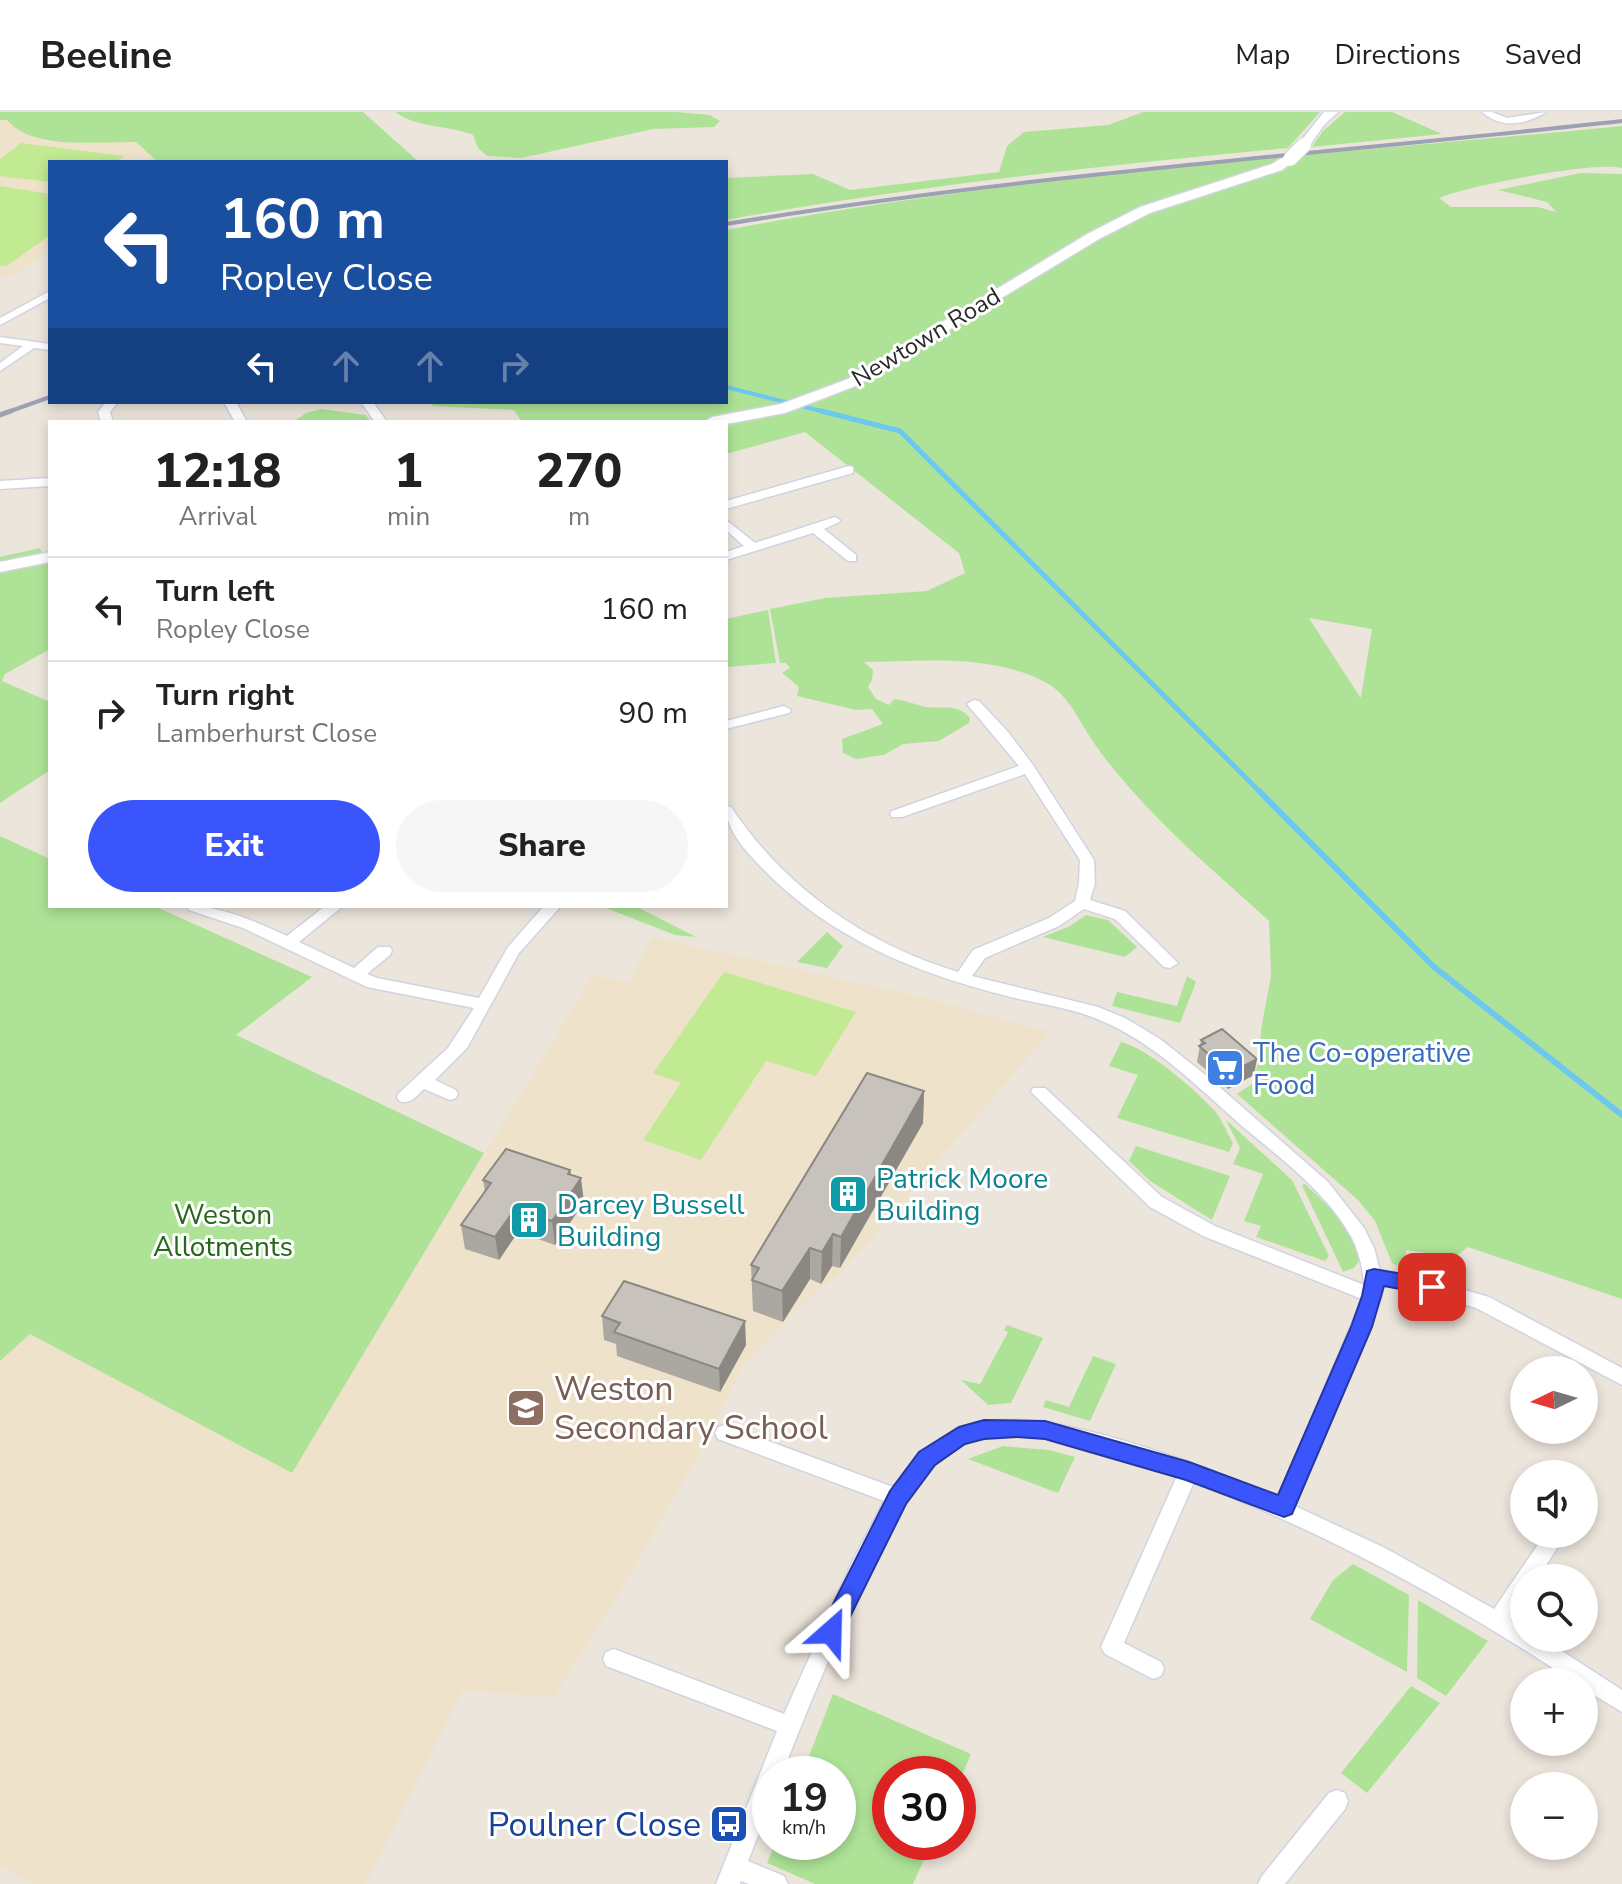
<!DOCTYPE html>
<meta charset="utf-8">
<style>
:root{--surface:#fff;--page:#f6f6f6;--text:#222;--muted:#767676;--line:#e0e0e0;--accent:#3955fb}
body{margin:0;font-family:"Nunito Sans",sans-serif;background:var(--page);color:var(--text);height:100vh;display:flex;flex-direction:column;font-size:30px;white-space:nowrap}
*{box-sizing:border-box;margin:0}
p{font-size:26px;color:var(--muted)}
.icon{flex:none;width:44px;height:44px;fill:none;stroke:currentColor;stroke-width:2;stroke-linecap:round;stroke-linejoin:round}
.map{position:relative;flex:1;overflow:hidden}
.details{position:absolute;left:48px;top:308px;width:680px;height:488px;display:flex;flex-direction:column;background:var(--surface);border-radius:0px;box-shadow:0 4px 12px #0003}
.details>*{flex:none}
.banner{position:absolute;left:48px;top:48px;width:680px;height:244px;border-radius:0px;box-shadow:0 4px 12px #0003;background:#1a4fa0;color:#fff;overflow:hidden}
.needle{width:52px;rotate:265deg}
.buttons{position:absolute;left:1510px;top:1244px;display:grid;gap:16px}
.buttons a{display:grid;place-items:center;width:88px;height:88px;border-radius:50%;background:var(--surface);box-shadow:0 4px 12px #0003;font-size:40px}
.speed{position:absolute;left:752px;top:1644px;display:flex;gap:16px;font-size:40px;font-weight:700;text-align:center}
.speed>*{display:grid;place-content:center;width:104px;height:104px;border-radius:50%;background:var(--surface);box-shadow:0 4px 12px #0003;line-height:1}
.speed small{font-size:20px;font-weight:400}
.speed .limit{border:12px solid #d22;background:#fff;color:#111}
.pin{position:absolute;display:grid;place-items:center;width:68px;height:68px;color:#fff;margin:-34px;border-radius:16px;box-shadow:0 4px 12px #0006}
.me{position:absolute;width:88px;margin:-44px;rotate:25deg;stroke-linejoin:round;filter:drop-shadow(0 0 6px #0008)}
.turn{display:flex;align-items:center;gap:28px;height:168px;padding:0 40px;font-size:36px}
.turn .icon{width:104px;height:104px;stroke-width:2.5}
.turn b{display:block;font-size:56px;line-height:68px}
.lanes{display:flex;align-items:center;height:76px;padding:0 40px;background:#0003;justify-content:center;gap:40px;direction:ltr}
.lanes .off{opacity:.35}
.eta{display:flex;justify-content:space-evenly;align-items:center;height:136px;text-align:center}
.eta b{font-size:48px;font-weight:800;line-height:56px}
.cta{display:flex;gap:16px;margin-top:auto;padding:16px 40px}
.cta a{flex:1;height:92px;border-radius:48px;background:var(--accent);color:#fff;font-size:32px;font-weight:800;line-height:92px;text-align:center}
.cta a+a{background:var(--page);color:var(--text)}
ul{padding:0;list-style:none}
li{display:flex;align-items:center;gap:24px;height:104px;padding:0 40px;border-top:2px solid var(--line)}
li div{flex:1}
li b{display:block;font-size:30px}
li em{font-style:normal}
header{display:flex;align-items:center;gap:48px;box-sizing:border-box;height:112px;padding:0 40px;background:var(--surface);border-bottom:2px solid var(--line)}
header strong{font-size:38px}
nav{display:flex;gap:44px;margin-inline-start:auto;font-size:28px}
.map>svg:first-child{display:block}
.education{fill:#eee3ca}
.green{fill:#aee397;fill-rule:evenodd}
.pitch{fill:#c1ea92}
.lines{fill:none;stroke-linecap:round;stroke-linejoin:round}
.stream-far2{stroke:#6dc7ef;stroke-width:4}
.stream-far1{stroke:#6dc7ef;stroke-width:5}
.stream{stroke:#6dc7ef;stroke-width:6}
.street-casing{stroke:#d0d3e2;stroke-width:3}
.secondary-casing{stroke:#d0d3e2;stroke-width:3}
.street{fill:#fff;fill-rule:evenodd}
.secondary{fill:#fff;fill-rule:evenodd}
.rail-far1{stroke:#9ea0b4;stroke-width:4}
.rail{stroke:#9ea0b4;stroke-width:5}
.secondary-bridge-casing{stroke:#d0d3e2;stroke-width:16;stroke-linecap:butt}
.secondary-bridge{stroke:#fff;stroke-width:14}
.wall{fill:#aba7a1}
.shaded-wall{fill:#8b8883}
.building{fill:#c7c2bb;stroke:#8b8883;stroke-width:2}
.route{fill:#3955fb;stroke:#2537a3;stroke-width:2}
.labels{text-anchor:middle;stroke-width:6;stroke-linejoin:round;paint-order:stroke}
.far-street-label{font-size:24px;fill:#292929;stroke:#fff}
.shop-label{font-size:28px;fill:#366cbe;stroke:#fff;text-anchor:start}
.culture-label{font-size:28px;fill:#0d838f;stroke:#fff;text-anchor:start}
.park-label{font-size:28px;fill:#266619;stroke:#fff}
.near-education-label{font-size:34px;fill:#785e54;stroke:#fff;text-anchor:start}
.near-transit-label{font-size:34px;fill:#164399;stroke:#fff;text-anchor:end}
</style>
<header>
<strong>Beeline</strong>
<nav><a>Map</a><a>Directions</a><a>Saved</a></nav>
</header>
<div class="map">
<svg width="1622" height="1772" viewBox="0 0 1622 1772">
<rect width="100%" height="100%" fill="#ece5db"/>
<!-- education -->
<path class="education" d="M 0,8 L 7,8 L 45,30 L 137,30 L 158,50 L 50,50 L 50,138 L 10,166 L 0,164 Z
M 652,825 L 921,885 L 1050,920 L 842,1160 L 811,1184 L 745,1251 L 699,1342 L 617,1485 L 554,1585 L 462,1579 L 366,1772 L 33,1772 L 0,1754 L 0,1249 L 30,1222 L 292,1360 L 592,864 L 630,869 Z"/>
<!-- green -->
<path class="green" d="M 0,0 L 363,0 L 419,50 L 158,50 L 136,30 C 98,29 33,39 7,8 L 0,8 Z
M 395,0 L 677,0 L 710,3 L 720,9 L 714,15 L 653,17 L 521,46 L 487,44 L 478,36 L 473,23 C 448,13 417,16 395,0 Z
M 1143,0 L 1320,0 L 1288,36 C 1099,54 912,74 726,108 L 726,66 L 813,62 L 850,78 L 999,60 L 1007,34 L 1024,20 L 1108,13 Z
M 1345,0 L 1392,0 L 1442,22 L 1312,35 L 1323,19 Z
M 1622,14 L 1622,56 C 1594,49 1467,74 1439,86 L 1451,95 L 1538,95 L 1556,100 L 1547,90 L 1498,78 L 1581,61 L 1622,62 L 1622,1187 L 1468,1135 L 1455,1145 L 1406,1138 L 1405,1157 L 1392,1151 L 1375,1109 L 1358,1088 L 1237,982 L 1255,970 L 1262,912 L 1271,864 L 1269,809 C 1221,765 1170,723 1128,674 C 1116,660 1104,646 1094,631 C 1081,612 1070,586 1050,573 C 996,541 924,549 864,550 L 873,558 L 872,568 L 868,575 L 876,587 L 889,593 L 894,587 C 906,588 915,593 926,595 C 943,597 958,591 970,606 L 969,611 L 939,629 L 903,632 L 884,643 L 856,647 L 843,641 L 842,627 L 883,612 L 872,597 L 856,598 L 797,584 L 799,575 L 782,561 L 790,556 L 786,551 L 780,551 L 770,497 L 825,486 L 927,479 L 965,461 L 959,441 L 805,320 L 726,342 L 726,310 L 522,310 L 514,298 L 433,294 L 430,290 L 726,290 L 726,118 C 1022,62 1323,43 1622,14 ZM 1309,506 L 1372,517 L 1361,585 L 1360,585 Z
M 321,297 L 366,303 L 371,310 L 293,310 L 306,301 Z
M 40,436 L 45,445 L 50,445 L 50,537 L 5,562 L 2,569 L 50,590 L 50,658 L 0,691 L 0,445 Z
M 768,498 L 776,551 L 726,555 L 726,507 Z
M 0,724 L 50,747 L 50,794 L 154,794 L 312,865 L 236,923 L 484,1041 L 292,1361 L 30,1222 L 0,1249 Z
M 601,794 L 635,794 L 696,825 L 675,823 Z
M 1086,803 L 1108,808 L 1137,835 L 1125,845 L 1043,825 L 1070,814 Z
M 827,820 L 843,834 L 827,856 L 797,850 Z
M 1187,864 L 1196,870 L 1180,911 L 1112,894 L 1117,880 L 1177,894 Z
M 1121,930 C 1149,937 1193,976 1214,998 C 1222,1007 1227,1021 1233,1031 L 1229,1040 L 1117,1006 L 1138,963 L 1109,954 Z
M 1226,1008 L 1292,1068 L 1329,1144 L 1325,1149 L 1256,1125 L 1261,1114 L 1244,1109 L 1263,1062 L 1233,1052 L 1240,1036 Z
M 1136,1034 L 1230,1064 L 1212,1108 L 1150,1069 L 1129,1049 Z
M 1305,1072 C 1329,1094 1353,1116 1359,1149 L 1354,1156 L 1343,1160 L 1302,1073 Z
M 1007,1213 L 1043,1226 L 1011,1291 L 988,1293 L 961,1268 L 980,1272 L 1008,1220 L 1004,1218 Z
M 1093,1244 L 1116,1252 L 1090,1309 L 1043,1295 L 1046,1288 L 1069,1295 Z
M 1003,1334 L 1049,1338 L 1075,1345 L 1058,1381 L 968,1347 Z
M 1353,1452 L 1409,1483 L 1407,1560 L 1310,1507 L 1333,1468 Z
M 1418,1488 L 1488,1529 L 1446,1584 L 1417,1566 Z
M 1411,1574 L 1440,1591 L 1367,1681 L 1341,1661 Z
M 833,1582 L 971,1642 L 958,1672 L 958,1662 L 890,1662 L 890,1730 L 932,1730 L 913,1772 L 815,1772 L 767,1751 L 776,1730 L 838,1730 L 838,1662 L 802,1662 Z"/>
<!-- pitch -->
<path class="pitch" d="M 21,31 L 124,44 L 116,50 L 50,50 L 50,70 L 0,64 L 0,47 Z
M 0,74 L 50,82 L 50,123 L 7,154 L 0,153 Z
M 724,860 L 856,900 L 816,964 L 766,949 L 701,1048 L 643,1028 L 681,971 L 653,961 Z"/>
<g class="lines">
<!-- stream-far2 -->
<path class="stream-far2" d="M 726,275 L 829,301"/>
<!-- stream-far1 -->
<path class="stream-far1" d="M 821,299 L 900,319 L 1261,681"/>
<!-- stream -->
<path class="stream" d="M 1259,679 L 1434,855 L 1622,1003"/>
<!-- street casing -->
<g class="street-casing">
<path id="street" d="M 1482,0 L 1492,0 L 1507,6 L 1546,0 C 1526,13 1501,17 1482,0 Z
M 50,179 L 50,186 L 0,213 L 0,206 Z
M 0,225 L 50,232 L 50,238 L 34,236 L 0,259 L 0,251 L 23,234 L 0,231 Z
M 106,290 L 118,290 L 110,300 L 113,310 L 101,310 L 98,300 Z
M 224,290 L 236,290 L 247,310 L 235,310 Z
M 361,290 L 373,290 L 387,310 L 375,310 Z
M 849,354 L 853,355 L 853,361 L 726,397 L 726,389 Z
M 50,366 L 50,374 L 0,377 L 0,369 Z
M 835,405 L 841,409 L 824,417 L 856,443 L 856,449 L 848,449 L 813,421 L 726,448 L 726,440 L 744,434 L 726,418 L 726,408 L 755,431 Z
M 974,588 L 979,589 L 1008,620 L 1033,653 L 1094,748 L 1095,771 L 1090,788 L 1125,799 L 1178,851 L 1170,856 L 1164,855 L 1115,807 L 1084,797 L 1059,814 L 985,846 L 972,864 L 1098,895 L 1125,906 L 1160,927 L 1208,965 L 1328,1070 L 1364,1116 L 1374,1136 L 1380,1159 L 1413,1163 L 1489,1185 L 1622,1256 L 1622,1273 L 1476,1196 L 1413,1177 L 1382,1173 L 1382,1184 L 1295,1394 L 1385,1436 L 1494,1497 L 1545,1422 L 1566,1422 L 1538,1466 L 1524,1466 L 1524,1487 L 1511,1507 L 1524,1515 L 1524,1526 L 1542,1526 L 1622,1578 L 1622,1600 L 1584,1577 L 1584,1570 L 1574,1570 C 1454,1490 1328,1422 1194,1370 L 1124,1531 L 1161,1550 L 1164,1557 L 1161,1564 L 1153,1567 L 1105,1542 L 1101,1535 L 1177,1364 C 1121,1346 1047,1314 988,1324 C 960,1329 936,1349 919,1371 C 891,1406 874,1448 856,1488 C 829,1545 805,1603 782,1662 L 770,1662 L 770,1693 L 748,1749 L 784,1764 L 788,1772 L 749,1772 L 741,1769 L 740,1772 L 716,1772 L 777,1619 L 606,1554 L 603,1547 L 606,1540 L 614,1537 L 784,1602 L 852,1450 L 884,1389 L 718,1327 L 715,1321 L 718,1315 L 725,1313 L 893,1375 C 912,1350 932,1328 962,1315 C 1034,1285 1207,1355 1278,1386 L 1362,1187 L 1203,1124 L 1150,1095 L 1031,980 L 1033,976 L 1045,976 L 1162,1085 L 1215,1114 L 1364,1173 C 1363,1157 1359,1140 1352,1126 C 1327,1080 1281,1047 1242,1014 C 1199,976 1156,932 1102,909 C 1071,895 1036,892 1003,883 C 913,860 831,826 765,759 C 747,740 726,720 726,694 L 731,695 C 785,776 865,832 958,860 L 973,838 L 1049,806 L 1075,789 L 1079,771 L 1080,748 L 1025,662 L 902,705 L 892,705 L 890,702 L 892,699 L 1019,654 L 967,592 Z
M 784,594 L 791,598 L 789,601 L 726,617 L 726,609 Z
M 186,794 C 223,794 254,809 287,824 L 325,794 L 343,794 L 299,830 L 354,856 L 378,835 L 390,835 L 392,839 L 390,843 L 367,862 L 377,866 L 479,886 L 508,835 L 544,794 L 561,794 L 519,841 L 467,936 L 435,968 L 456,978 L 458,982 L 456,986 L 450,988 L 424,977 C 416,984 411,993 399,989 L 397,985 L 399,981 L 448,936 L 474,896 L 367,875 L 243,816 L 189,798 Z
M 1337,1678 L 1345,1681 L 1348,1689 L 1345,1697 L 1285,1772 L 1258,1772 L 1262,1764 L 1329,1681 Z"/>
</g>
<!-- secondary casing -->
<g class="secondary-casing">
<path id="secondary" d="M 1324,0 L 1338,0 L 1324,13 L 1308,36 L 1300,36 L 1300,30 Z
M 1285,44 L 1296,47 L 1282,58 L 1150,101 L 1099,127 L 858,273 L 785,301 L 726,312 L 704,310 L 712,305 L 781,292 L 848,267 L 1089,121 L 1140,95 L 1272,52 Z
M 50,440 L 50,450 L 0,460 L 0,450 Z"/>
</g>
<!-- street -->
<use href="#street" class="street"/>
<!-- secondary -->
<use href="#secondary" class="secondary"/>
<!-- rail-far1 -->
<path class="rail-far1" d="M 726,112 C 1023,63 1323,42 1622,9
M 5,301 L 50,285"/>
<!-- rail -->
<path class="rail" d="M 0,303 L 11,299"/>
<!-- secondary-bridge casing -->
<g class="secondary-bridge-casing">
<path id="secondary-bridge" d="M 1290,47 L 1304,33"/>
</g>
<!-- secondary-bridge -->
<use href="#secondary-bridge" class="secondary-bridge"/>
</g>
<!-- wall -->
<path class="wall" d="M 1201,928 L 1254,963 L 1228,977 L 1197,950 Z
M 924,979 L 923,1011 L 840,1156 L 832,1154 L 821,1172 L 810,1167 L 783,1210 L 753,1199 L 751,1153 Z
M 570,1058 L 571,1063 L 584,1090 L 555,1133 L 518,1120 L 499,1148 L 465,1137 L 461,1113 L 485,1080 L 483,1068 Z
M 602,1204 L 746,1233 L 720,1280 L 617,1244 L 616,1232 L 604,1228 Z"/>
<!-- shaded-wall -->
<path class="shaded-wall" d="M 1257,947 L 1254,963 L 1228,977 L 1231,961 Z
M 924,979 L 923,1011 L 840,1156 L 841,1125 Z
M 570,1058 L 573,1079 L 581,1066 L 584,1090 L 555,1133 L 552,1109 L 568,1062 Z
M 515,1097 L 518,1120 L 499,1148 L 495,1125 Z
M 833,1122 L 832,1154 L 821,1172 L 822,1140 Z
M 810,1136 L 810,1167 L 783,1210 L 782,1179 Z
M 745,1209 L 746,1233 L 720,1280 L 719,1257 Z"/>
<!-- building -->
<path class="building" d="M 1222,917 L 1257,947 L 1231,961 L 1199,934 L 1205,931 L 1201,928 Z
M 867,961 L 924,979 L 841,1125 L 833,1122 L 822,1140 L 810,1136 L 782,1179 L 752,1168 L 759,1156 L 751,1153 Z
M 506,1037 L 570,1058 L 568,1062 L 581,1066 L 552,1109 L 515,1097 L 495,1125 L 461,1113 L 491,1071 L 483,1068 Z
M 624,1169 L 745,1209 L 719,1257 L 614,1220 L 620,1211 L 602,1204 Z"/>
<!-- route -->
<path class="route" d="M 1374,1157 L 1432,1167 L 1440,1169 L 1443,1175 L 1440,1181 L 1432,1183 L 1384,1174 L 1372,1215 L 1292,1402 L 1284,1405 L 1186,1368 L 1045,1327 L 1017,1325 L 984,1327 L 965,1332 L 935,1353 L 906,1392 L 839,1527 L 831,1530 L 822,1527 L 819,1520 L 890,1379 L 919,1340 L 959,1315 L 984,1308 L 1045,1309 L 1189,1350 L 1278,1383 L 1351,1215 L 1362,1184 L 1367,1159 Z"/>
<!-- icons -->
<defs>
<g id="supermarket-square" transform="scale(2)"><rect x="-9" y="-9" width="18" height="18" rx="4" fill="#3f7fe0" stroke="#fff"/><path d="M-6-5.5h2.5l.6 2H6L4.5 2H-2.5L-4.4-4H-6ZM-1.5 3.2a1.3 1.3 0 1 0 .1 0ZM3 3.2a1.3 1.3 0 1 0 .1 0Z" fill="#fff"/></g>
<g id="building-square" transform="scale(2)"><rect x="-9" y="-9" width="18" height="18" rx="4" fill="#0f9aa8" stroke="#fff"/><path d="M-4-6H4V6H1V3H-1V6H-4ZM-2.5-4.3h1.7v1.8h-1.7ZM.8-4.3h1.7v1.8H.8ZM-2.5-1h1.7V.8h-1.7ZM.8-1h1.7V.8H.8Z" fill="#fff"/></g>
<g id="school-square" transform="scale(2)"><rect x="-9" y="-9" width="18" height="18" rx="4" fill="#8d6e63" stroke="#fff"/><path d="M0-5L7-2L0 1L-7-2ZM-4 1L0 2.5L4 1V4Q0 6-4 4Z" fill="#fff"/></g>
<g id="bus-square" transform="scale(2)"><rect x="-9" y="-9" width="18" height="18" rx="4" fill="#1a4fb4" stroke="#fff"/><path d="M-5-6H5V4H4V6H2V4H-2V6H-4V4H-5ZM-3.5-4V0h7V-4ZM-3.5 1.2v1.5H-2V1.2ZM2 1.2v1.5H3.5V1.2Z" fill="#fff"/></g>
</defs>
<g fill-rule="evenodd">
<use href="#supermarket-square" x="1225" y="956"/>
<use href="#building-square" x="848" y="1082"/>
<use href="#building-square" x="529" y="1108"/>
<use href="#school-square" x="526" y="1296"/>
<use href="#bus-square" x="729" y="1712"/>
</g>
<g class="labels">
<!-- far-street labels -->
<g class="far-street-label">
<text transform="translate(926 225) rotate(-31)" y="8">Newtown Road</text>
</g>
<!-- shop labels -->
<g class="shop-label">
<text x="1253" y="950">The Co-operative<tspan x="1253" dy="32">Food</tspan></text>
</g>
<!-- culture labels -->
<g class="culture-label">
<text x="876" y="1076">Patrick Moore<tspan x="876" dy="32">Building</tspan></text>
<text x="557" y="1102">Darcey Bussell<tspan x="557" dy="32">Building</tspan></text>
</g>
<!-- park labels -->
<g class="park-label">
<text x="223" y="1112">Weston<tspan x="223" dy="32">Allotments</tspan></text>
</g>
<!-- near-education labels -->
<g class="near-education-label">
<text x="554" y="1288">Weston<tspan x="554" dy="39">Secondary School</tspan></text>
</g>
<!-- near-transit labels -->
<g class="near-transit-label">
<text x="701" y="1724">Poulner Close</text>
</g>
</g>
</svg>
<div class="buttons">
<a><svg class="needle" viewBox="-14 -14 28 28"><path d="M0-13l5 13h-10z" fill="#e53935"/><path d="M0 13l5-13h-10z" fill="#767676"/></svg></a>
<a><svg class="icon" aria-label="sound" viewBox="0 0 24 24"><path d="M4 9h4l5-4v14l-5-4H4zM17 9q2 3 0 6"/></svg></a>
<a><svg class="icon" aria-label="search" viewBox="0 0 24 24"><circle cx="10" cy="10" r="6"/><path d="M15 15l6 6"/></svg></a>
<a>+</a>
<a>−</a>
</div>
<div class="speed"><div>19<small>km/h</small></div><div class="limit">30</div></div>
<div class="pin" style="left:1432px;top:1175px;background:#d93025"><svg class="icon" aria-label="arrive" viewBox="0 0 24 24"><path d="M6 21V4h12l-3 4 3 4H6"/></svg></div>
<svg class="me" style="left:831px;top:1520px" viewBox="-20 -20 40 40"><path d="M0-17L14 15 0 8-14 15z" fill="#3955fb" stroke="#fff" stroke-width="4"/></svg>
<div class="banner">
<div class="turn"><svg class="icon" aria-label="left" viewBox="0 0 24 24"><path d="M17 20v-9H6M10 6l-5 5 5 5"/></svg><div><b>160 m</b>Ropley Close</div></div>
<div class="lanes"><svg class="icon" aria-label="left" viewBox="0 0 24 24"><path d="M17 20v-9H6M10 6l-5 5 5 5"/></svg><svg class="icon off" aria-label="ahead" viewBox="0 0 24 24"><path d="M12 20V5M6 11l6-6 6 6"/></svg><svg class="icon off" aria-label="ahead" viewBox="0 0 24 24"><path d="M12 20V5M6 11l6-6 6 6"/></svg><svg class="icon off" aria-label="right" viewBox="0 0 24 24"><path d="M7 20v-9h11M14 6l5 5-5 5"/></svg></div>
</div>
<section class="details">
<div class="eta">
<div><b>12:18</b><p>Arrival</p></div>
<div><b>1</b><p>min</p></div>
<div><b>270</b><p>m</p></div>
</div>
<ul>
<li><svg class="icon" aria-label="left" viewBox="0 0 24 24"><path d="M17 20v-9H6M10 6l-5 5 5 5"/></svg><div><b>Turn left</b><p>Ropley Close</p></div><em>160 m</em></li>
<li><svg class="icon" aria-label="right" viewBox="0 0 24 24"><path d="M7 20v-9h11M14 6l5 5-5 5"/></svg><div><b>Turn right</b><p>Lamberhurst Close</p></div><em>90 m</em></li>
</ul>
<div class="cta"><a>Exit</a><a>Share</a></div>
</section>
</div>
